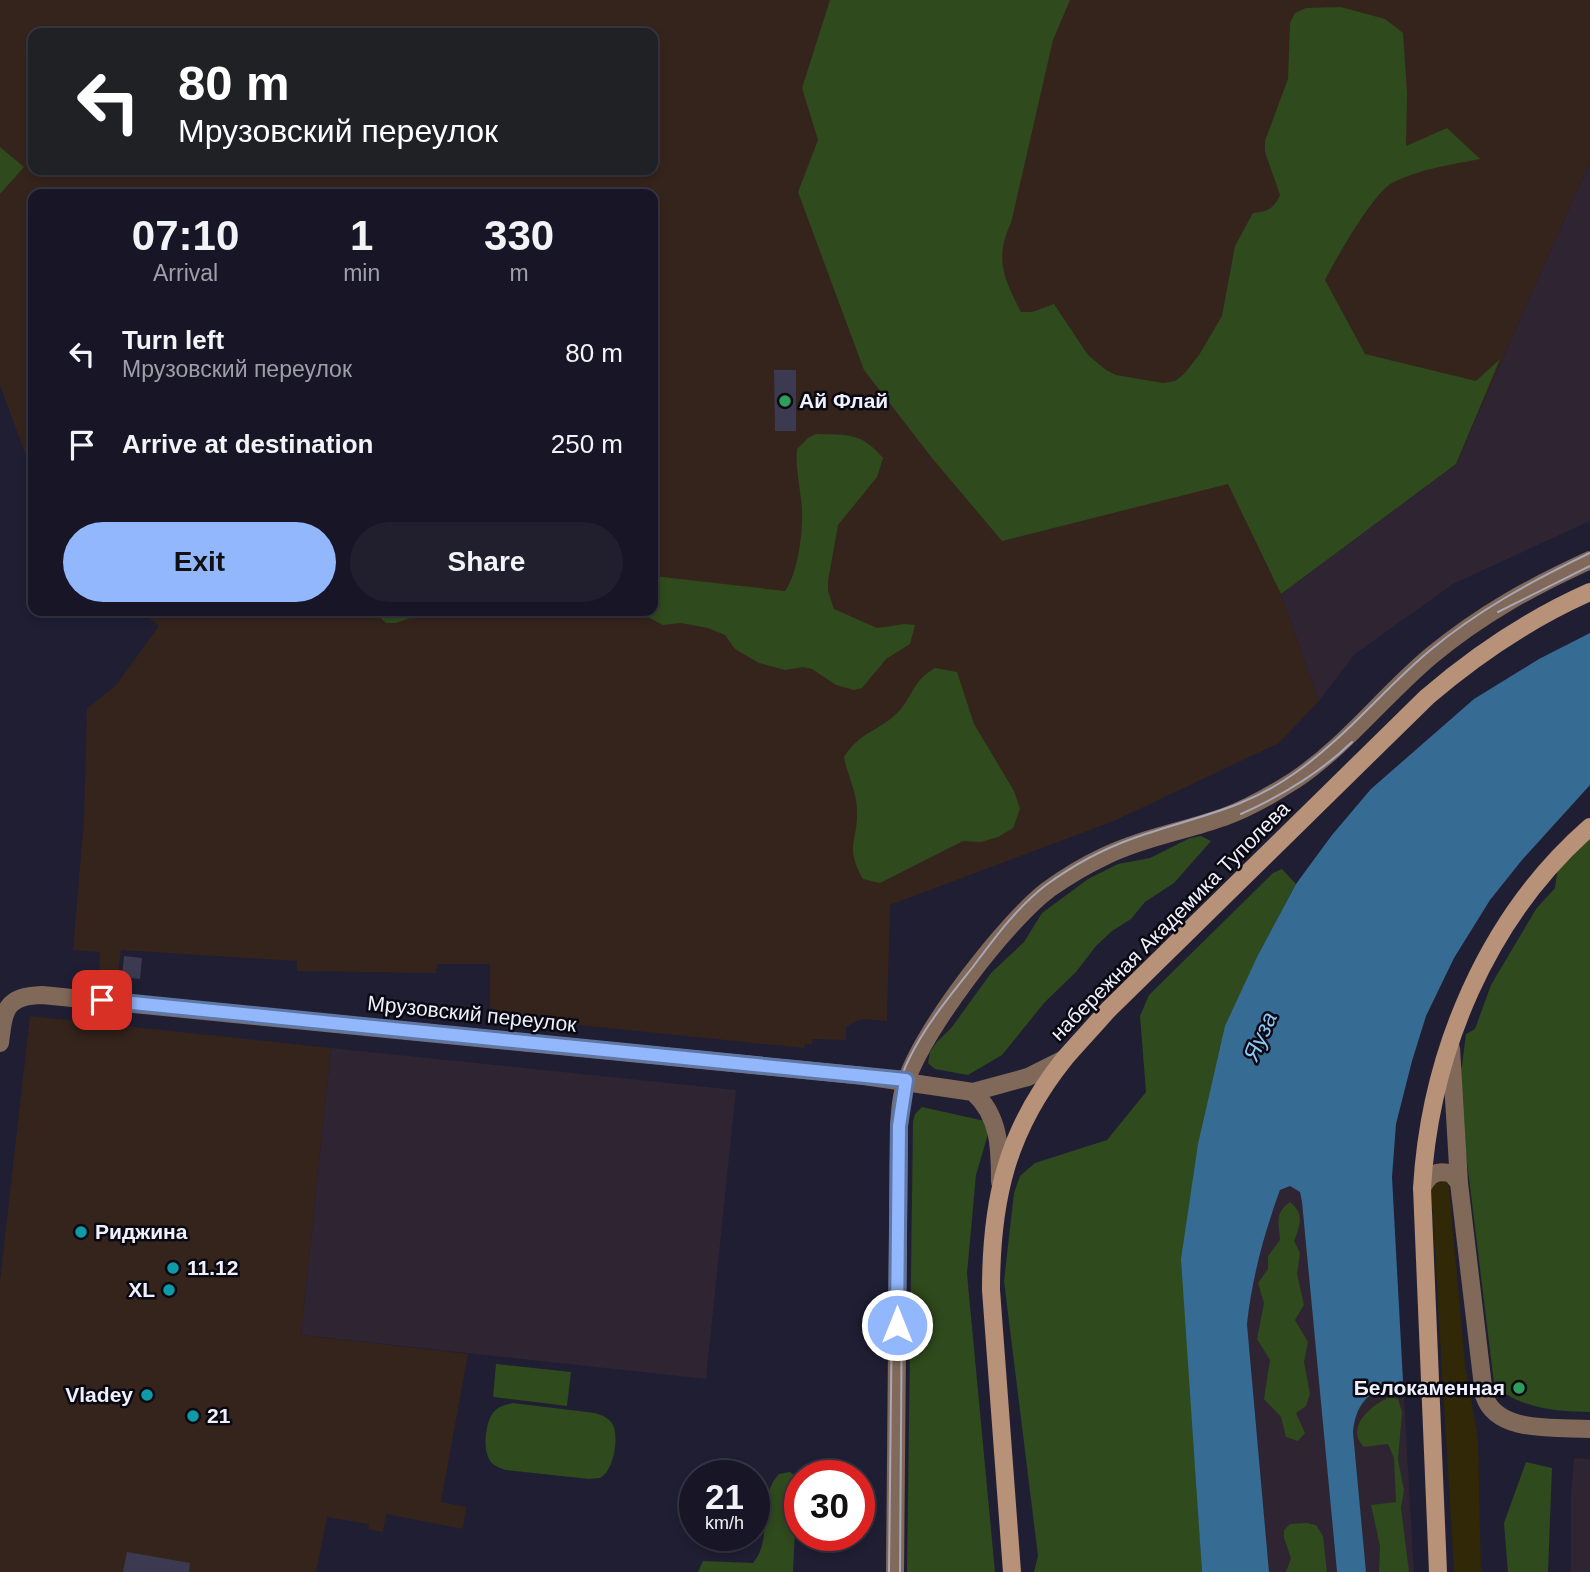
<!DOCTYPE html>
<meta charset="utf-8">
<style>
:root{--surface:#181626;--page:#211f2e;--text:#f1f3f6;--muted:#9f9fa7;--line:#363543;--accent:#92b7fd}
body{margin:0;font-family:Helvetica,sans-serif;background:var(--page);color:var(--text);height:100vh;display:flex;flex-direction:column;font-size:26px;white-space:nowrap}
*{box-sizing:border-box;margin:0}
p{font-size:23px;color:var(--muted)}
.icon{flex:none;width:38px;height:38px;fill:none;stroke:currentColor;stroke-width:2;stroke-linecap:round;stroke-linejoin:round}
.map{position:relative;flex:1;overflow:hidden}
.panel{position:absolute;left:28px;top:189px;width:630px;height:427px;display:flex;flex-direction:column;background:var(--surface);border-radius:14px;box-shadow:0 4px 10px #0003,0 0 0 2px var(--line)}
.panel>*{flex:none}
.guide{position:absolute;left:28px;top:28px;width:630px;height:147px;border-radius:14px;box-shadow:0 4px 10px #0003,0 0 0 2px var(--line);background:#202124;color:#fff;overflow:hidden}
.speed{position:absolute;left:679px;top:1460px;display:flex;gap:14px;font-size:35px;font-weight:700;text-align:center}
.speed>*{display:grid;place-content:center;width:91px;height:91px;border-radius:50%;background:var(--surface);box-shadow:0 4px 10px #0003,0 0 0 2px var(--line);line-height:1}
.speed small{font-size:18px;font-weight:400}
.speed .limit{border:10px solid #d22;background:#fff;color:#111}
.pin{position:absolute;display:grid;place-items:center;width:60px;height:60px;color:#fff;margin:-30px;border-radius:14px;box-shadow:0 4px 10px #0006}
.me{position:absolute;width:77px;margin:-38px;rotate:0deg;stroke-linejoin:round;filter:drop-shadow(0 0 5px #0008)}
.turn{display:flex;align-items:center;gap:24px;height:147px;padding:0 35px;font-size:32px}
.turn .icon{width:91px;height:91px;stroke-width:2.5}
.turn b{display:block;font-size:49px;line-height:60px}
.eta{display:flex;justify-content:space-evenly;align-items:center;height:119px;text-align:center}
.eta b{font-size:42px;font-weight:600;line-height:49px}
.button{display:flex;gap:14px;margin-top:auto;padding:14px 35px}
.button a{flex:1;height:80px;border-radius:42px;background:var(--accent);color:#111;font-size:28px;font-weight:600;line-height:80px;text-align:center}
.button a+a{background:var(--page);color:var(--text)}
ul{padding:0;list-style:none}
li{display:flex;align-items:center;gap:21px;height:91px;padding:0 35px}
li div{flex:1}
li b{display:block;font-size:26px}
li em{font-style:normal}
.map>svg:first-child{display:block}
.commercial{fill:#35241c;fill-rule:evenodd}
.industrial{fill:#2e2432}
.green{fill:#2f4a1c}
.sand{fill:#302806}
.water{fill:#366b93}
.building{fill:#3c3a51}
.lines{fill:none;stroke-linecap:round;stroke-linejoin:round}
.street{stroke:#806959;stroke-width:18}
.secondary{stroke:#b79178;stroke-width:18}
.tram{stroke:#a8a7b8;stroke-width:2}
.route-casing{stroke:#5f77a4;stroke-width:18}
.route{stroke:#92b7fd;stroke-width:12}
.leisure-dot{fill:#2e9e5b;stroke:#0a0912;stroke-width:2.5}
.culture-dot{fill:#0f9aa8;stroke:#0a0912;stroke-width:2.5}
.labels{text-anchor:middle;stroke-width:5;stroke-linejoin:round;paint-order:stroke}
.poi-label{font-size:21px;font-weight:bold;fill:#efeffd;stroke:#0a0912;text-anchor:start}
.street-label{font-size:21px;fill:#efeffd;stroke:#0a0912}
.water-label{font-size:23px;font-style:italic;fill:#8bc7f7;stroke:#0a0912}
</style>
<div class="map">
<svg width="1590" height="1572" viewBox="0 0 1590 1572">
<rect width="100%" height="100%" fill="#201e33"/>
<!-- commercial -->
<path class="commercial" d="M 0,0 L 1590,0 L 1590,162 L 1456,464 L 1281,594 L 1319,701 L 1279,743 L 1114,821 L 890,905 L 887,1021 L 861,1019 L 846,1027 L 846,1040 L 813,1039 L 812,1044 L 805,1044 L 804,1048 L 500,1017 L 490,1007 L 490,964 L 437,964 L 436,973 L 297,971 L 297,961 L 121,950 L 118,974 L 99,973 L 100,952 L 73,950 L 84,820 L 87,709 L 117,684 L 159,626 L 140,611 L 653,611 L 653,194 L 33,194 L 33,475 L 0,385 ZM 33,33 L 653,33 L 653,170 L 33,170 Z
M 30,1016 L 331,1048 L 301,1335 L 468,1354 L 441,1502 L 466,1507 L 463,1529 L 386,1514 L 383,1532 L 368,1529 L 369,1524 L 327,1517 L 316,1572 L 0,1572 L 0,1281 Z"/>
<!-- industrial -->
<path class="industrial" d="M 1590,162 L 1590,521 L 1453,584 L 1355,654 L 1319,701 L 1281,594 L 1456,464 Z
M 331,1048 L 736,1090 L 706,1379 L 301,1335 Z
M 1290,1186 L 1300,1192 L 1302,1202 L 1337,1572 L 1269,1572 L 1247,1324 L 1251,1288 L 1268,1224 L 1280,1190 Z
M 1403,1381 L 1414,1572 L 1366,1572 L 1353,1432 L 1354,1418 L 1364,1399 L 1379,1387 Z
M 1574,1458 L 1590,1459 L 1590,1572 L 1571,1572 L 1571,1494 Z"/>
<!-- green -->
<path class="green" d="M 830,0 L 1070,0 L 1053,40 L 1011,223 C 994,259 1004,279 1021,312 L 1032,312 L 1054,304 L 1088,355 L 1106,370 L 1116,375 L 1163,383 L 1175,381 L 1184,374 L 1199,355 L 1222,316 L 1235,246 L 1253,213 C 1267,212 1274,209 1280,195 L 1265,152 L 1265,141 L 1288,79 L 1290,23 L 1295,13 L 1306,8 L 1341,7 L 1385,19 L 1403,33 L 1407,93 L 1406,146 L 1447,128 L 1480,159 C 1450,165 1419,169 1392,183 C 1374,192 1335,260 1325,280 L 1365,354 L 1476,381 L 1500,359 L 1456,464 L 1281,594 L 1228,484 L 1002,541 L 932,458 L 864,370 L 798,192 L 818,140 L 802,88 Z
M 0,147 L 24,167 L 0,194 Z
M 816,434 C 848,435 861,432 883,458 L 877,477 L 838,525 L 828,581 L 828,591 L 834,609 L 877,628 L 905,624 L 915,625 L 910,644 L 886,659 L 862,688 L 854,690 L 836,685 L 812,669 L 803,667 L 785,670 L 759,663 L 735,649 L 725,635 L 708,628 L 681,623 L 663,625 L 640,613 L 612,614 L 604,611 L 653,611 L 653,576 L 785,591 C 798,573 803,533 802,510 C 801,490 795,469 797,449 L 808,438 Z
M 373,611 L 430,611 L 396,623 L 386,623 Z
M 935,668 L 957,672 L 974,724 L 1014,791 L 1020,809 L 1013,828 L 998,837 L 981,842 L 963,841 L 880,883 L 863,879 C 844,845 858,843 857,810 C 857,792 847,774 844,757 C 860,731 881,731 900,710 C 915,692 912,682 935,668 Z
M 1201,836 L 1211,841 L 1174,883 L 1145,902 L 1131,919 L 1112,931 L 1096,946 L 1076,972 L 1044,1003 L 1002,1055 L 968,1075 L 935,1069 L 928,1063 L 930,1052 L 936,1043 L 952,1027 L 991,973 L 1024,942 L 1042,913 L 1088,879 L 1118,864 L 1150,858 L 1190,838 Z
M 1590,838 L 1590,1412 C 1559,1412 1514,1408 1494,1383 L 1457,1080 L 1462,1066 L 1466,1034 L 1475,1029 L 1491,985 L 1536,909 L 1555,888 L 1558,866 Z
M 1282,869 L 1296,884 L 1258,955 L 1197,1487 L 1202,1572 L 1034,1572 L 1038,1556 L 1004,1281 L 1014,1193 L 1020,1176 L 1035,1163 L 1107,1140 L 1146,1092 L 1140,1016 L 1149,995 L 1273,873 Z
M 922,1107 L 985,1121 L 988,1134 L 976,1175 L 967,1274 L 995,1572 L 907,1572 L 913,1122 L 915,1114 Z
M 1290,1202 C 1305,1214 1300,1226 1294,1241 L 1300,1253 L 1297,1274 L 1304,1305 L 1295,1320 L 1308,1342 L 1304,1362 L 1310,1394 L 1306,1406 L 1296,1413 L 1305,1433 L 1298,1441 L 1286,1437 L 1281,1417 L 1264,1399 L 1270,1360 L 1257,1339 L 1264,1303 L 1258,1283 L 1268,1269 L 1268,1256 L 1280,1240 C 1279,1223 1274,1213 1290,1202 Z
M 496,1364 L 571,1372 L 567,1406 L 493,1397 Z
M 1390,1397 L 1398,1399 L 1402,1412 L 1398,1460 L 1404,1490 L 1401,1508 L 1409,1572 L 1379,1572 L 1380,1546 L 1371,1505 L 1396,1502 L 1394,1458 L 1388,1444 L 1364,1447 C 1344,1428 1372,1404 1390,1397 Z
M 513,1403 L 595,1413 C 601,1415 610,1418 613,1425 C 619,1438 614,1471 600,1478 C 599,1478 589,1479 589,1479 L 506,1470 C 500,1468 494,1466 491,1462 C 482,1450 485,1424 493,1413 C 498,1406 505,1405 513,1403 Z
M 1526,1462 L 1552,1468 L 1548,1572 L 1508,1572 L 1504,1523 Z
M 790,1472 L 794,1475 L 797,1488 L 793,1572 L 698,1572 L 703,1561 L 753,1563 C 774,1539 756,1498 779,1474 Z
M 1307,1523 L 1316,1525 L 1323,1536 L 1327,1572 L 1286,1572 L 1291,1558 L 1284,1538 L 1284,1530 L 1290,1524 Z"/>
<!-- sand -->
<path class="sand" d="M 1437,1179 L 1447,1182 L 1449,1187 L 1465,1363 L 1478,1440 L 1481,1572 L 1454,1572 L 1431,1188 Z"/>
<!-- water -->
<path class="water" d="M 1590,633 L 1590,785 L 1522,860 L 1490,900 L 1454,958 L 1426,1016 L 1412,1061 L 1396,1124 L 1392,1177 L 1403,1381 C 1374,1388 1356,1399 1353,1432 L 1366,1572 L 1337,1572 L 1302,1202 L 1300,1192 L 1290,1186 L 1280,1190 C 1264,1234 1252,1278 1247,1324 L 1269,1572 L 1202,1572 L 1181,1259 L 1198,1144 L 1225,1026 L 1258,955 L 1296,884 L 1332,835 L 1371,789 L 1474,699 L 1539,659 Z"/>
<!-- building -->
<path class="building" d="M 774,370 L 796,370 L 796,431 L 775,431 Z
M 124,956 L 142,958 L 140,979 L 122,977 Z
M 127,1552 L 190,1563 L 189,1572 L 123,1572 Z"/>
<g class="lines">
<!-- street -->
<path class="street" d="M 0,1043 C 4,1010 5,996 42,995 L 864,1076 L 973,1092 L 1028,1077 L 1064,1059
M 1451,1048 L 1459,1183 L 1484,1395 C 1496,1434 1556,1427 1590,1429
M 973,1092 C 1000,1116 1000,1149 1000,1182
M 1422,1188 C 1429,1174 1437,1169 1452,1174 L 1459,1183
M 895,1572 L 899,1126 C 900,1110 901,1094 907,1079 C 925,1028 1005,922 1049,889 C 1066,877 1084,866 1103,857 C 1142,838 1184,831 1224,817 C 1249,808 1273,794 1295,780 C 1347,745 1384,695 1432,655 C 1482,614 1531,587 1590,560"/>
<!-- secondary -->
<path class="secondary" d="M 1012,1572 L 991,1290 C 991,1199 1007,1130 1065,1058 C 1079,1042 1094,1026 1108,1010 L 1427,697 C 1477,654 1529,619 1590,592
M 1438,1572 L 1422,1188 C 1430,1053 1487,917 1590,827"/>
<!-- tram -->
<path class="tram" d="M 1498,612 L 1590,566
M 1241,814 C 1281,796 1320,773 1352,742
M 889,1572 L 894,1126 C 896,1104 898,1080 909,1059 C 925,1026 949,997 972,968 C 994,939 1016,908 1046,885 C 1072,866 1103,849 1134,838 C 1192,817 1242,811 1295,773 C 1345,738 1382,691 1428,652 C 1478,610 1532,581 1590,553
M 900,1572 L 902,1289"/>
</g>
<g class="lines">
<!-- route casing -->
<g class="route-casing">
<path id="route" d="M 102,1000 L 906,1080 L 899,1126 L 897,1325"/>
</g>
<!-- route -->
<use href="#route" class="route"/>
</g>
<!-- markers -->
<g class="leisure-dot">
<circle cx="785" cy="401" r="7"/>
<circle cx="1519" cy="1388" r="7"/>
</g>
<g class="culture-dot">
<circle cx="81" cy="1232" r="7"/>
<circle cx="173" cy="1268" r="7"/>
<circle cx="169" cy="1290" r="7"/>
<circle cx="147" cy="1395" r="7"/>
<circle cx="193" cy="1416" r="7"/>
</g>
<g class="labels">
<!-- poi labels -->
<g class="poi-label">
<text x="799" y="408">Ай Флай</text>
<text x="95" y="1239">Риджина</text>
<text x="187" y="1275">11.12</text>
<text x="155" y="1297" text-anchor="end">XL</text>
<text x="1505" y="1395" text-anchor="end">Белокаменная</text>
<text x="133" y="1402" text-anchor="end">Vladey</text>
<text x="207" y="1423">21</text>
</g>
<!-- street labels -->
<g class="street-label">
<text transform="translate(1170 921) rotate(-45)" y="7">набережная Академика Туполева</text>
<text transform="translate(472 1014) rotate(6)" y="7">Мрузовский переулок</text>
</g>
<!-- water labels -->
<g class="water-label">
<text transform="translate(1260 1036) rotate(-66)" y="8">Яуза</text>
</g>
</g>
</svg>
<div class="speed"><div>21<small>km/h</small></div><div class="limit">30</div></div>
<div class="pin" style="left:102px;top:1000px;background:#d93025"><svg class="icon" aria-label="arrive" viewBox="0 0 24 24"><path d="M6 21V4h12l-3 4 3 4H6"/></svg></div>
<svg class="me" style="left:897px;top:1325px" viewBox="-20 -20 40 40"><circle r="17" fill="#92b7fd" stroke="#fff" stroke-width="3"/><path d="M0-11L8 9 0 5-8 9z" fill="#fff"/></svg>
<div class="guide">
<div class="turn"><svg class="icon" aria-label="left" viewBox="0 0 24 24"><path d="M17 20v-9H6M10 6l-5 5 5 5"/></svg><div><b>80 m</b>Мрузовский переулок</div></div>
</div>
<section class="panel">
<div class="eta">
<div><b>07:10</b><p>Arrival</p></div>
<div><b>1</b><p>min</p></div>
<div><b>330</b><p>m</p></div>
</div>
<ul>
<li><svg class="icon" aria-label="left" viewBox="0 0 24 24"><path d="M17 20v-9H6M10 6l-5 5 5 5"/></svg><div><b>Turn left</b><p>Мрузовский переулок</p></div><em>80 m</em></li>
<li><svg class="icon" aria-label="arrive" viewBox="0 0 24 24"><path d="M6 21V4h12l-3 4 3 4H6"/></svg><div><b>Arrive at destination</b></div><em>250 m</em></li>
</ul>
<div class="button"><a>Exit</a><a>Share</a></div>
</section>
</div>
